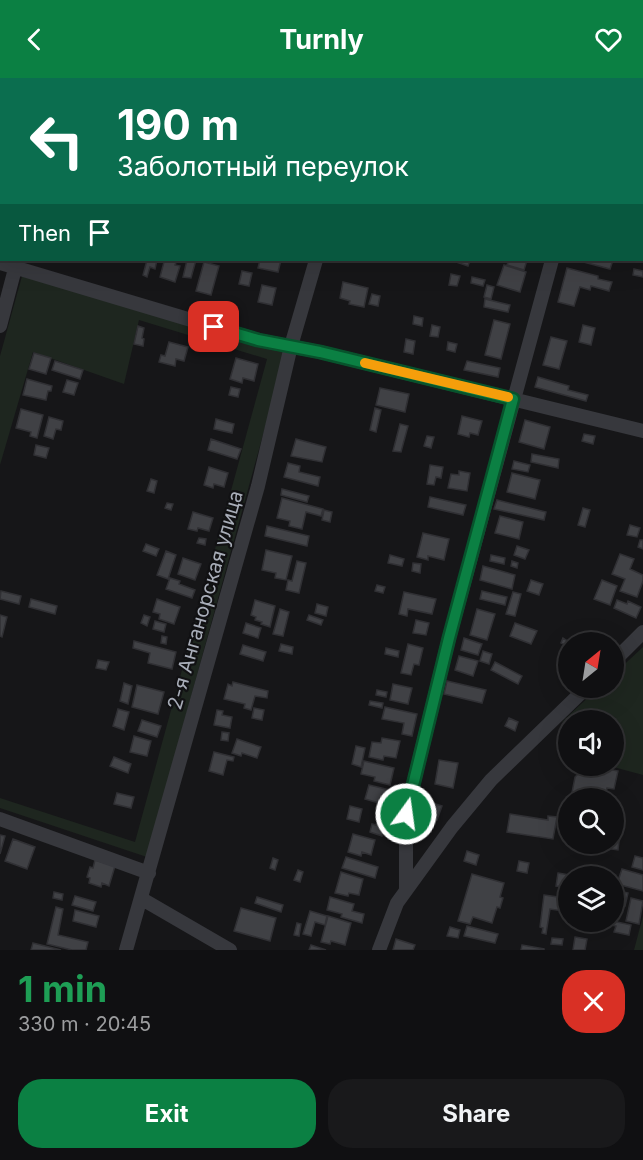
<!DOCTYPE html>
<meta charset="utf-8">
<style>
:root{--surface:#101012;--page:#19191b;--text:#f1f3f6;--muted:#9c9d9f;--line:#303032;--accent:#0b8043}
body{margin:0;font-family:Inter,sans-serif;background:var(--page);color:var(--text);height:100vh;display:flex;flex-direction:column;font-size:22px;white-space:nowrap}
*{box-sizing:border-box;margin:0}
p{font-size:20px;color:var(--muted)}
.icon{flex:none;width:33px;height:33px;fill:none;stroke:currentColor;stroke-width:2;stroke-linecap:round;stroke-linejoin:round}
.map{position:relative;height:872px;overflow:hidden}
.panel{display:flex;flex-direction:column;background:var(--surface);flex:1}
.panel>*{flex:none}
.banner{position:absolute;left:0px;top:0px;width:644px;height:183px;box-shadow:0 6px 24px #0002,0 0 0 2px var(--line);background:#0b6e4f;color:#fff;overflow:hidden}
.needle{width:39px;rotate:30deg}
.controls{position:absolute;left:558px;top:554px;display:grid;gap:12px}
.controls a{display:grid;place-items:center;width:66px;height:66px;border-radius:50%;background:var(--surface);box-shadow:0 6px 24px #0002,0 0 0 2px var(--line);font-size:30px}
.pin{position:absolute;display:grid;place-items:center;width:51px;height:51px;color:#fff;margin:-26px;border-radius:12px;box-shadow:0 3px 9px #0006}
.me{position:absolute;width:66px;margin:-33px;rotate:14deg;stroke-linejoin:round;filter:drop-shadow(0 0 4px #0008)}
.turn{display:flex;align-items:center;gap:21px;height:126px;padding:0 18px;font-size:27px}
.turn .icon{width:78px;height:78px;stroke-width:2.5}
.turn b{display:block;font-size:42px;line-height:51px}
.then{display:flex;align-items:center;height:57px;padding:0 18px;background:#0003;gap:12px;font-size:22px}
.round{display:grid;place-items:center;flex:none;width:63px;height:63px;border-radius:24px;background:var(--page)}
.headline{display:flex;align-items:center;justify-content:space-between;height:102px;padding:0 18px}
h1{font-size:36px;font-weight:700;line-height:45px;color:#1e9e55}
.action{display:flex;gap:12px;margin-top:auto;padding:12px 18px}
.action a{flex:1;height:69px;border-radius:24px;background:var(--accent);color:#fff;font-size:24px;font-weight:700;line-height:69px;text-align:center}
.action a+a{background:var(--page);color:var(--text)}
header{display:flex;justify-content:space-between;align-items:center;height:78px;padding:0 18px;background:var(--accent);color:#fff;font-size:27px;font-weight:700}
.map>svg:first-child{display:block}
.green{fill:#1e261f}
.building{fill:#404145;stroke:#303034;stroke-width:1.5}
.lines{fill:none;stroke-linecap:round;stroke-linejoin:round}
.street{stroke:#37383d;stroke-width:14}
.route-casing{stroke:#07532c;stroke-width:15}
.route{stroke:#0b8043;stroke-width:10}
.slow{stroke:#f59e0b;stroke-width:10}
.labels{text-anchor:middle;stroke-width:4.5;stroke-linejoin:round;paint-order:stroke}
.street-label{font-size:20px;fill:#a8adb8;stroke:#111113}
</style>
<header><svg class="icon" aria-label="back" viewBox="0 0 24 24"><path d="M15 5l-7 7 7 7"/></svg>Turnly<svg class="icon" aria-label="heart" viewBox="0 0 24 24"><path d="M12 20l-8-8c-3-5 5-10 8-4 3-6 11-1 8 4z"/></svg></header>
<div class="map">
<svg width="643" height="872" viewBox="0 0 643 872">
<rect width="100%" height="100%" fill="#161618"/>
<!-- green -->
<path class="green" d="M 0,0 L 57,0 L 2,2 L 1,177 Z
M 22,198 L 286,273 L 147,779 L 0,730 L 0,720 L 135,764 L 267,281 L 139,242 L 124,306 L 33,274 L 0,387 L 0,278 Z
M 643,569 L 643,697 L 606,687 L 614,687 L 614,642 L 568,642 L 568,647 L 562,644 L 599,609 L 614,609 L 614,596 Z
M 643,838 L 643,872 L 634,872 Z"/>
<!-- building -->
<path class="building" d="M 113,0 L 153,0 L 113,2 Z
M 624,0 L 643,0 L 643,28 L 642,2 L 623,2 Z
M 147,182 L 157,182 L 155,191 L 150,189 L 147,199 L 143,197 Z
M 163,182 L 177,182 L 175,187 L 180,188 L 175,204 L 160,199 L 164,184 L 162,183 Z
M 187,182 L 196,182 L 191,200 L 183,199 Z
M 260,182 L 281,182 L 278,194 L 258,190 Z
M 456,182 L 470,182 L 468,188 L 456,184 Z
M 509,182 L 527,182 L 524,192 L 507,187 Z
M 576,182 L 613,182 L 610,191 Z
M 204,184 L 219,188 L 211,217 L 196,213 Z
M 504,187 L 526,194 L 520,214 L 497,207 Z
M 567,190 L 598,198 L 598,201 L 612,204 L 609,213 L 591,208 L 590,212 L 580,209 L 574,228 L 558,224 Z
M 634,191 L 643,193 L 643,199 L 633,197 Z
M 242,193 L 252,195 L 249,208 L 239,206 Z
M 451,196 L 460,198 L 457,208 L 449,207 Z
M 472,199 L 485,202 L 483,208 L 471,205 Z
M 343,204 L 368,210 L 364,229 L 349,226 L 350,223 L 340,220 Z
M 262,207 L 276,210 L 272,227 L 258,224 Z
M 487,207 L 494,209 L 491,221 L 484,219 Z
M 372,216 L 380,218 L 378,228 L 369,226 Z
M 485,221 L 510,227 L 508,234 L 484,229 Z
M 213,226 L 219,228 L 216,237 L 211,235 Z
M 414,238 L 423,240 L 422,248 L 413,246 Z
M 494,242 L 510,246 L 501,281 L 485,277 Z
M 432,247 L 440,249 L 438,259 L 430,258 Z
M 583,247 L 595,250 L 591,267 L 579,264 Z
M 138,248 L 144,250 L 142,260 L 144,261 L 143,268 L 134,266 Z
M 551,259 L 567,263 L 559,291 L 543,287 Z
M 406,261 L 415,263 L 413,276 L 404,274 Z
M 169,264 L 188,269 L 184,283 L 176,281 L 175,288 L 159,284 L 161,277 L 165,278 Z
M 448,264 L 457,266 L 455,274 L 447,272 Z
M 34,275 L 51,280 L 46,296 L 29,291 Z
M 236,280 L 258,286 L 254,303 L 243,300 L 242,305 L 230,301 Z
M 55,283 L 83,292 L 80,301 L 52,292 Z
M 467,283 L 500,290 L 498,299 L 464,292 Z
M 538,299 L 569,308 L 568,312 L 588,317 L 586,323 L 535,309 Z
M 27,301 L 52,308 L 51,313 L 48,313 L 46,322 L 23,317 Z
M 67,302 L 78,305 L 74,317 L 63,314 Z
M 231,309 L 240,311 L 238,319 L 229,317 Z
M 380,310 L 409,316 L 405,334 L 376,327 Z
M 375,330 L 381,332 L 376,354 L 370,352 Z
M 21,331 L 43,337 L 37,360 L 30,358 L 31,354 L 16,350 Z
M 462,338 L 482,343 L 478,357 L 470,355 L 469,359 L 458,356 Z
M 49,339 L 63,343 L 61,352 L 56,351 L 53,361 L 44,358 Z
M 216,341 L 234,346 L 232,355 L 214,351 Z
M 525,342 L 550,349 L 544,371 L 519,364 Z
M 400,346 L 408,348 L 401,374 L 393,373 Z
M 584,356 L 595,358 L 593,366 L 582,363 Z
M 427,358 L 434,359 L 431,370 L 424,368 Z
M 211,361 L 241,371 L 237,381 L 208,372 Z
M 296,361 L 326,369 L 322,384 L 291,378 Z
M 36,367 L 49,370 L 46,380 L 34,377 Z
M 532,376 L 559,381 L 558,390 L 531,384 Z
M 514,383 L 530,387 L 528,394 L 512,391 Z
M 288,385 L 300,388 L 299,394 L 320,399 L 318,408 L 284,399 Z
M 430,387 L 443,389 L 441,400 L 436,399 L 434,407 L 427,406 Z
M 209,389 L 228,395 L 224,409 L 214,406 L 213,410 L 204,407 Z
M 459,393 L 470,395 L 467,413 L 448,410 L 451,396 L 459,397 Z
M 512,395 L 540,402 L 535,421 L 507,414 Z
M 151,401 L 157,403 L 154,415 L 147,413 Z
M 282,411 L 309,418 L 307,424 L 281,417 Z
M 430,419 L 466,427 L 463,437 L 428,429 Z
M 282,420 L 323,431 L 321,438 L 306,434 L 302,451 L 289,448 L 290,443 L 277,440 Z
M 497,422 L 546,434 L 544,442 L 494,431 Z
M 167,425 L 173,426 L 171,432 L 165,430 Z
M 583,430 L 590,432 L 585,449 L 578,447 Z
M 324,432 L 332,434 L 330,444 L 322,442 Z
M 193,434 L 213,440 L 209,453 L 198,450 L 197,453 L 188,451 Z
M 500,438 L 523,444 L 519,461 L 495,455 Z
M 630,447 L 640,450 L 637,459 L 627,457 Z
M 267,448 L 309,458 L 307,468 L 265,458 Z
M 423,455 L 449,461 L 444,482 L 428,478 L 428,482 L 417,479 Z
M 199,460 L 206,461 L 205,467 L 197,465 Z
M 640,462 L 643,462 L 643,471 L 638,469 Z
M 146,466 L 159,471 L 156,478 L 143,473 Z
M 517,468 L 529,472 L 525,481 L 514,477 Z
M 266,472 L 292,478 L 286,502 L 275,500 L 276,495 L 262,492 Z
M 166,473 L 176,477 L 168,501 L 157,497 Z
M 620,476 L 634,481 L 630,491 L 643,497 L 643,503 L 637,519 L 620,513 L 625,501 L 612,496 Z
M 390,477 L 404,481 L 402,488 L 388,485 Z
M 491,477 L 505,480 L 504,486 L 490,483 Z
M 183,480 L 201,486 L 195,502 L 178,496 Z
M 297,483 L 306,485 L 299,515 L 286,512 L 288,502 L 292,503 Z
M 512,483 L 518,485 L 517,490 L 511,488 Z
M 413,485 L 421,486 L 420,495 L 412,493 Z
M 483,488 L 515,497 L 512,511 L 480,502 Z
M 170,500 L 180,503 L 179,506 L 195,512 L 192,520 L 166,511 Z
M 531,502 L 543,506 L 539,517 L 527,513 Z
M 602,502 L 617,508 L 610,527 L 594,521 Z
M 377,507 L 385,509 L 383,515 L 375,513 Z
M 1,513 L 21,518 L 19,526 L 0,521 Z
M 482,513 L 507,519 L 505,527 L 480,521 Z
M 404,514 L 436,521 L 432,536 L 408,531 L 407,538 L 399,536 Z
M 513,514 L 521,516 L 515,538 L 506,536 Z
M 31,521 L 57,528 L 55,536 L 29,529 Z
M 157,521 L 180,529 L 174,546 L 159,541 L 160,536 L 153,534 Z
M 255,522 L 275,528 L 270,549 L 261,546 L 262,544 L 255,542 L 256,539 L 251,537 Z
M 617,522 L 627,526 L 628,523 L 641,529 L 636,540 L 614,530 Z
M 317,526 L 328,529 L 326,538 L 315,535 Z
M 280,531 L 289,534 L 283,558 L 273,556 Z
M 477,531 L 495,536 L 487,562 L 470,557 Z
M 0,537 L 7,539 L 2,559 L 0,558 Z
M 144,537 L 150,539 L 147,548 L 141,545 Z
M 309,537 L 323,542 L 321,547 L 307,542 Z
M 416,542 L 429,545 L 426,557 L 413,555 Z
M 155,543 L 166,546 L 164,554 L 153,551 Z
M 246,545 L 261,550 L 258,560 L 243,555 Z
M 515,545 L 537,553 L 531,566 L 510,558 Z
M 162,558 L 167,559 L 166,566 L 161,565 Z
M 464,560 L 482,566 L 478,577 L 461,572 Z
M 563,560 L 569,564 L 567,568 L 561,565 Z
M 134,563 L 176,574 L 172,591 L 148,585 L 150,575 L 133,570 Z
M 281,566 L 293,569 L 292,576 L 279,573 Z
M 408,566 L 423,570 L 419,587 L 414,586 L 411,597 L 401,595 Z
M 243,567 L 266,574 L 263,583 L 240,576 Z
M 386,570 L 399,573 L 398,579 L 385,576 Z
M 483,573 L 492,576 L 489,586 L 480,583 Z
M 459,578 L 478,583 L 473,598 L 455,592 Z
M 98,582 L 109,584 L 106,592 L 96,590 Z
M 495,584 L 522,598 L 518,606 L 491,592 Z
M 447,603 L 486,612 L 482,625 L 444,616 Z
M 233,604 L 268,613 L 267,620 L 255,618 L 251,632 L 244,630 L 245,626 L 224,621 L 228,606 L 232,608 Z
M 124,605 L 132,608 L 128,626 L 120,623 Z
M 393,606 L 412,610 L 408,626 L 390,622 Z
M 137,607 L 164,614 L 158,636 L 132,629 Z
M 377,612 L 387,614 L 386,619 L 376,617 Z
M 370,623 L 383,625 L 382,630 L 369,627 Z
M 385,629 L 417,636 L 412,658 L 402,656 L 404,645 L 382,641 Z
M 254,630 L 264,632 L 262,642 L 252,640 Z
M 118,631 L 129,634 L 124,652 L 113,648 Z
M 217,632 L 223,633 L 222,637 L 232,639 L 230,650 L 214,647 Z
M 509,640 L 518,644 L 515,653 L 505,648 Z
M 142,642 L 161,648 L 157,659 L 138,653 Z
M 222,654 L 229,655 L 228,663 L 221,662 Z
M 134,658 L 151,663 L 147,678 L 130,674 Z
M 382,660 L 400,663 L 396,680 L 384,678 L 383,682 L 369,679 L 372,664 L 381,665 Z
M 237,661 L 261,669 L 257,680 L 242,675 L 241,678 L 232,675 Z
M 356,668 L 365,670 L 361,689 L 352,686 Z
M 214,674 L 234,679 L 233,683 L 227,682 L 223,697 L 209,693 Z
M 114,679 L 131,686 L 128,695 L 110,688 Z
M 439,682 L 458,685 L 453,710 L 435,706 Z
M 364,683 L 394,690 L 390,707 L 374,703 L 375,699 L 361,696 Z
M 587,687 L 618,693 L 614,711 L 607,710 L 605,720 L 571,720 L 575,699 Z
M 369,707 L 390,712 L 386,727 L 365,721 Z
M 117,715 L 134,719 L 131,730 L 114,726 Z
M 429,724 L 442,728 L 437,742 L 424,737 Z
M 350,728 L 362,731 L 359,744 L 347,741 Z
M 379,735 L 393,739 L 390,750 L 385,748 L 382,758 L 370,754 L 372,746 L 376,747 Z
M 510,736 L 548,742 L 548,738 L 557,739 L 553,761 L 507,754 Z
M 614,753 L 620,754 L 618,772 L 569,765 L 614,765 Z
M 353,756 L 375,762 L 371,777 L 362,774 L 361,778 L 348,774 Z
M 0,757 L 5,758 L 0,776 Z
M 13,761 L 35,769 L 27,791 L 5,783 Z
M 467,773 L 479,777 L 476,787 L 464,783 Z
M 635,778 L 643,780 L 643,792 L 632,789 Z
M 346,779 L 378,789 L 375,800 L 342,790 Z
M 273,780 L 278,782 L 275,792 L 270,790 Z
M 95,782 L 115,788 L 109,808 L 102,805 L 101,809 L 89,805 L 90,800 L 87,799 L 90,789 L 93,790 Z
M 519,783 L 529,785 L 527,795 L 517,793 Z
M 622,791 L 643,797 L 643,813 L 617,806 Z
M 298,792 L 303,794 L 300,804 L 294,802 Z
M 341,794 L 363,801 L 359,817 L 349,815 L 348,818 L 335,815 Z
M 558,795 L 575,798 L 568,798 L 568,814 L 563,813 L 564,809 L 556,808 Z
M 472,796 L 504,805 L 500,819 L 503,820 L 500,830 L 497,829 L 492,845 L 473,839 L 470,846 L 458,843 Z
M 615,812 L 628,815 L 625,828 L 623,828 L 620,838 L 614,837 Z
M 54,814 L 63,816 L 62,822 L 53,820 Z
M 544,817 L 565,820 L 563,833 L 550,831 L 546,856 L 542,855 L 543,850 L 540,849 Z
M 75,818 L 96,824 L 93,833 L 72,827 Z
M 257,819 L 283,827 L 281,834 L 255,825 Z
M 330,819 L 354,826 L 352,833 L 364,836 L 362,845 L 341,839 L 342,836 L 327,832 Z
M 631,820 L 643,823 L 639,846 L 626,843 Z
M 56,829 L 63,831 L 58,857 L 88,864 L 86,872 L 72,872 L 47,866 Z
M 241,830 L 276,840 L 270,863 L 234,853 Z
M 75,832 L 99,838 L 96,849 L 73,843 Z
M 310,833 L 327,838 L 325,847 L 315,844 L 311,858 L 303,856 Z
M 328,838 L 351,845 L 345,867 L 331,863 L 330,866 L 321,864 Z
M 614,838 L 618,839 L 617,844 L 631,847 L 629,857 L 614,854 L 616,848 L 601,845 L 602,843 L 614,843 Z
M 579,843 L 590,843 L 588,854 L 577,852 Z
M 297,845 L 301,846 L 299,858 L 294,857 Z
M 467,848 L 498,856 L 495,865 L 464,858 Z
M 450,849 L 460,852 L 458,860 L 447,858 Z
M 575,859 L 587,861 L 585,872 L 573,872 Z
M 552,860 L 563,861 L 562,867 L 551,866 Z
M 396,861 L 415,867 L 413,872 L 393,872 Z
M 33,865 L 61,872 L 31,872 Z
M 311,867 L 326,872 L 309,872 Z
M 522,867 L 544,871 L 544,872 L 521,872 Z"/>
<g class="lines">
<!-- street -->
<path class="street" d="M 65,2 L 65,0
M 369,2 L 370,0
M 603,2 L 603,0
M 0,185 L 258,262 L 320,274 L 643,353
M 0,248 L 17,183
M 614,583 L 643,554
M 0,741 L 149,795
M 406,811 L 406,736 L 449,560 L 552,182
M 142,821 L 230,872
M 126,872 L 258,408 L 291,268 L 316,182
M 379,872 L 397,825 L 452,749 L 491,702 L 587,609"/>
</g>
<g class="lines">
<!-- route casing -->
<g class="route-casing">
<path id="route" d="M 214,249 L 258,262 L 320,274 L 513,321 L 449,560 L 406,736"/>
</g>
<!-- route -->
<use href="#route" class="route"/>
<!-- slow -->
<path class="slow" d="M 365,285 L 508,319"/>
</g>
<g class="labels">
<!-- street labels -->
<g class="street-label">
<text transform="translate(205 522) rotate(-74)" y="7">2-я Анганорская улица</text>
</g>
</g>
</svg>
<div class="controls">
<a><svg class="needle" viewBox="-14 -14 28 28"><path d="M0-13l5 13h-10z" fill="#e53935"/><path d="M0 13l5-13h-10z" fill="#9c9d9f"/></svg></a>
<a><svg class="icon" aria-label="sound" viewBox="0 0 24 24"><path d="M4 9h4l5-4v14l-5-4H4zM17 9q2 3 0 6"/></svg></a>
<a><svg class="icon" aria-label="search" viewBox="0 0 24 24"><circle cx="10" cy="10" r="6"/><path d="M15 15l6 6"/></svg></a>
<a><svg class="icon" aria-label="layers" viewBox="0 0 24 24"><path d="M12 4l9 5-9 5-9-5zM3 14l9 5 9-5"/></svg></a>
</div>
<div class="pin" style="left:214px;top:249px;background:#d93025"><svg class="icon" aria-label="arrive" viewBox="0 0 24 24"><path d="M6 21V4h12l-3 4 3 4H6"/></svg></div>
<svg class="me" style="left:406px;top:736px" viewBox="-20 -20 40 40"><circle r="17" fill="#0b8043" stroke="#fff" stroke-width="3"/><path d="M0-11L8 9 0 5-8 9z" fill="#fff"/></svg>
<div class="banner">
<div class="turn"><svg class="icon" aria-label="left" viewBox="0 0 24 24"><path d="M17 20v-9H6M10 6l-5 5 5 5"/></svg><div><b>190 m</b>Заболотный переулок</div></div>
<div class="then">Then<svg class="icon" aria-label="arrive" viewBox="0 0 24 24"><path d="M6 21V4h12l-3 4 3 4H6"/></svg></div>
</div>
</div>
<section class="panel">
<div class="headline"><div><h1>1 min</h1><p>330 m · 20:45</p></div><a class="round" style="background:#d93025;color:#fff"><svg class="icon" aria-label="close" viewBox="0 0 24 24"><path d="M6 6l12 12M18 6L6 18"/></svg></a></div>
<div class="action"><a>Exit</a><a>Share</a></div>
</section>
